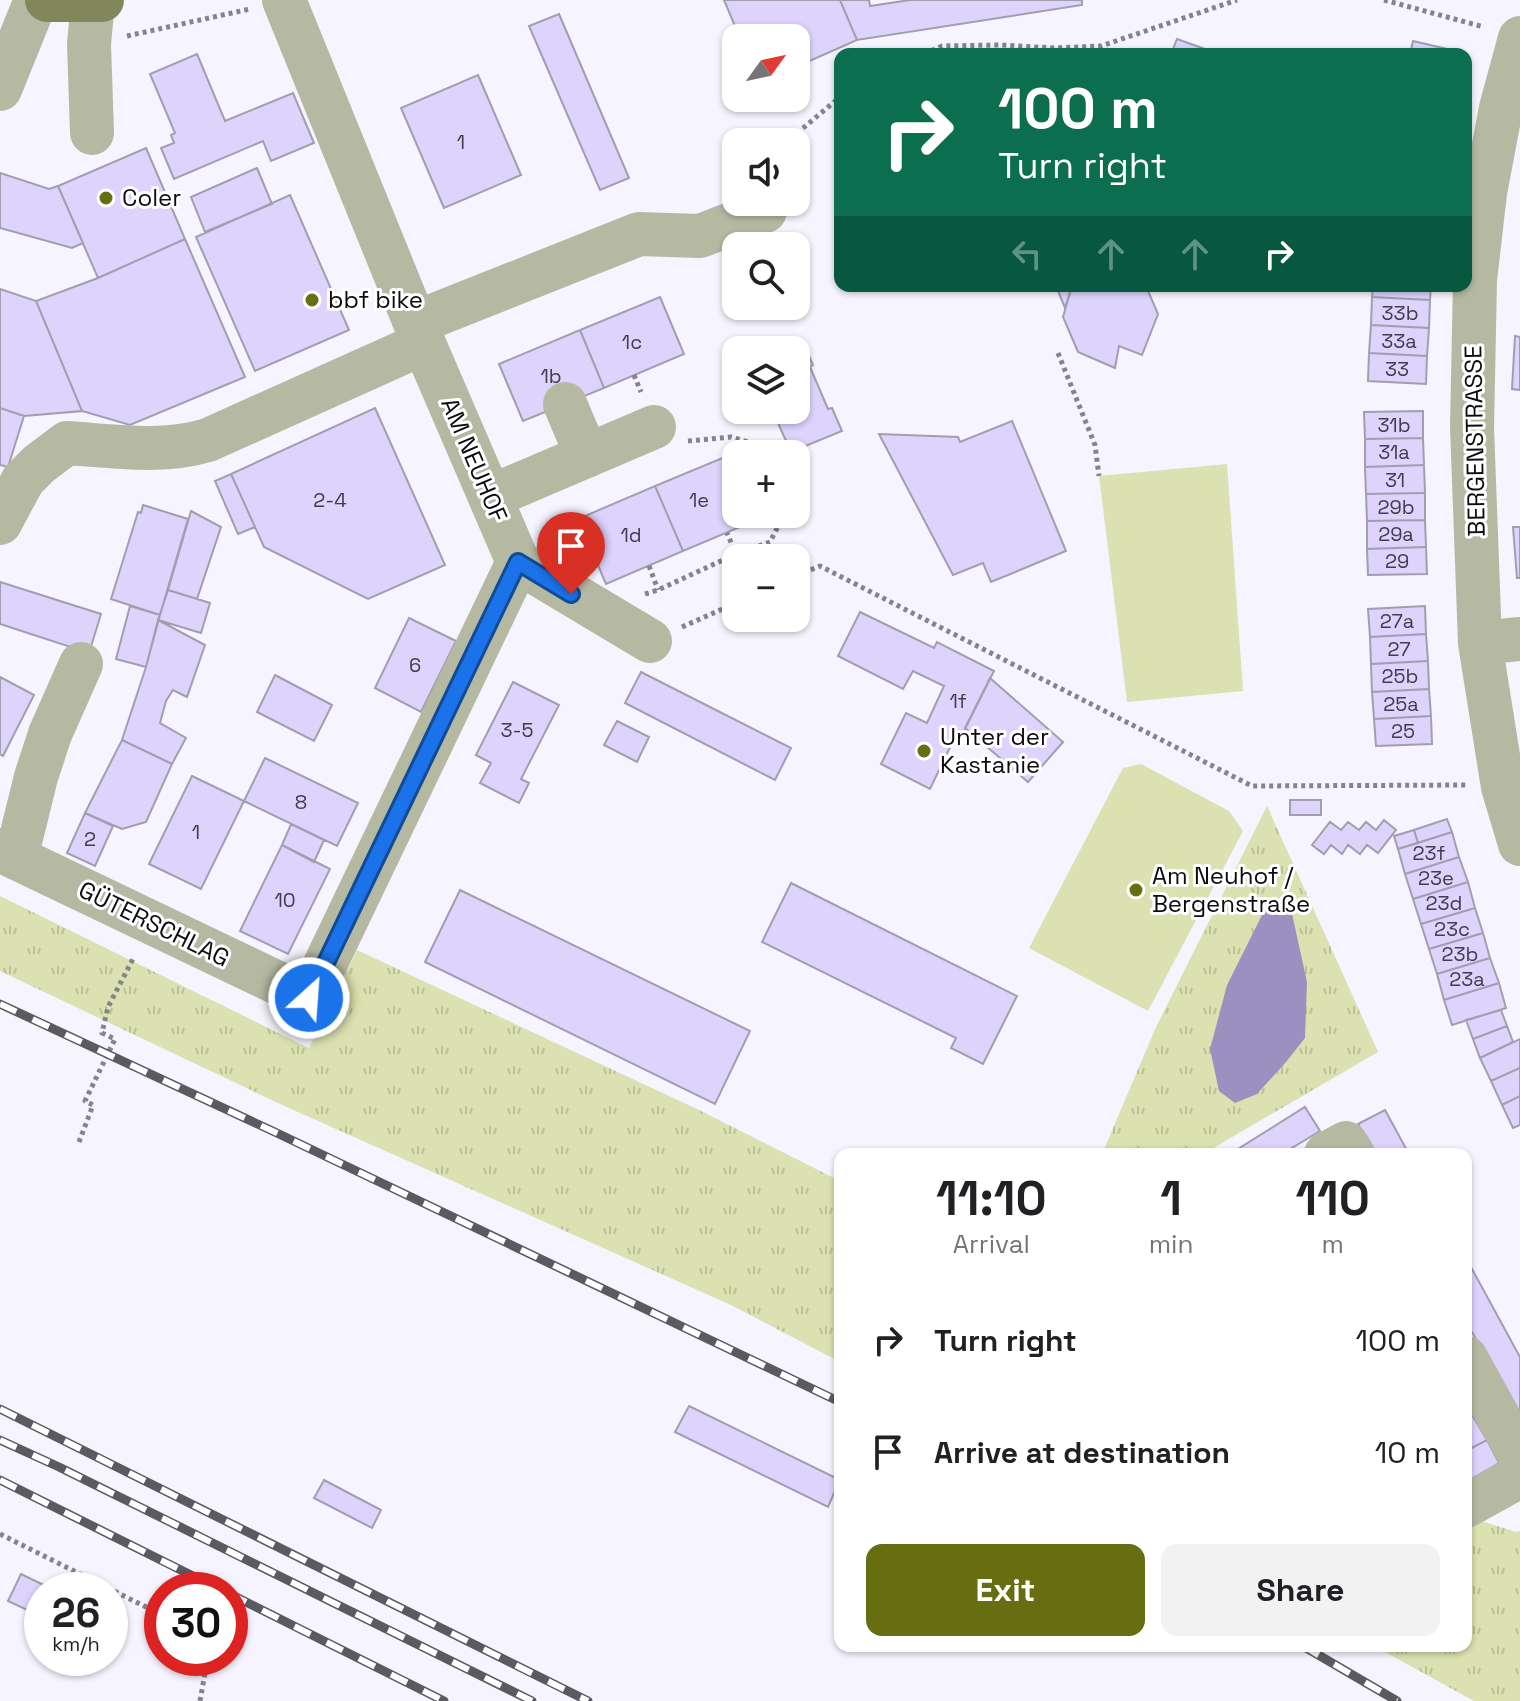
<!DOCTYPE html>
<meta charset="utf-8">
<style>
:root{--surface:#fff;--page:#f2f2f2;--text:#202124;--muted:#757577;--accent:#676d11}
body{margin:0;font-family:"Space Grotesk",sans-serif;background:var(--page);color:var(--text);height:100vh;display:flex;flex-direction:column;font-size:30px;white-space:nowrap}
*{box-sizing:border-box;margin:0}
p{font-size:26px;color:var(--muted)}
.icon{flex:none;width:44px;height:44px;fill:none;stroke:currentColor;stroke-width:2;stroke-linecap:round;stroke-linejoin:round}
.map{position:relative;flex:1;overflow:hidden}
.sheet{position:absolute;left:834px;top:1148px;width:638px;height:504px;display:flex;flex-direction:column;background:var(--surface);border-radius:16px;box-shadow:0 2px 6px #0004}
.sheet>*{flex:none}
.hud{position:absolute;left:834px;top:48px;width:638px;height:244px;border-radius:16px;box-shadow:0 2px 6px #0004;background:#0b6e4f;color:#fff;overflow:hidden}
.needle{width:52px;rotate:57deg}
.controls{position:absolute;left:722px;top:24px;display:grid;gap:16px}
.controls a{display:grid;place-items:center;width:88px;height:88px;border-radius:16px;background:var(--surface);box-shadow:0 2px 6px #0004;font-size:40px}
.speed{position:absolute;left:24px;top:1572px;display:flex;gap:16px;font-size:40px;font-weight:700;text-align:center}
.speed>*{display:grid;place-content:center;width:104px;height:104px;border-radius:50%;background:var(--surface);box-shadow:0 2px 6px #0004;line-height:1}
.speed small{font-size:20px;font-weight:400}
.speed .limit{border:12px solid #d22;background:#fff;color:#111}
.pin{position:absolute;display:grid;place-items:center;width:68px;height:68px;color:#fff;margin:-82px -34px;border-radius:50% 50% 50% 0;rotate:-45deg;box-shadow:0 0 8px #0007}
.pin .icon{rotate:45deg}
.me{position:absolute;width:88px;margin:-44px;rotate:26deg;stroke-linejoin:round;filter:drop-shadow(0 0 6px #0008)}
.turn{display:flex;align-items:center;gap:28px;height:168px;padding:0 32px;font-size:36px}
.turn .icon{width:104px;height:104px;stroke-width:2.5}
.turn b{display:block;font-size:56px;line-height:68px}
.lanes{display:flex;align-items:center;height:76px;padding:0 32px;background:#0003;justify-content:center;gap:40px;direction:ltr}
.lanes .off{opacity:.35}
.eta{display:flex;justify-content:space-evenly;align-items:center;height:136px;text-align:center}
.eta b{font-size:48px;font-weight:600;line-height:56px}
.primary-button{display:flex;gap:16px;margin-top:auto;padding:16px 32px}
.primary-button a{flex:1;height:92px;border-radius:16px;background:var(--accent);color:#fff;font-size:32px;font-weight:600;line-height:92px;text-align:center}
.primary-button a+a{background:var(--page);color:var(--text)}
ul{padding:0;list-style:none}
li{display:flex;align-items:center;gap:24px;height:112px;padding:0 32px}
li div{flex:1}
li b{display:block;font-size:30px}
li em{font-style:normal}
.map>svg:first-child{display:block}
.grass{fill:url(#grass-tufts);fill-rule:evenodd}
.garden{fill:#dbe1b0}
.water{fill:#9c90c0}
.building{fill:#ddd3fd;stroke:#a19ead;stroke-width:2}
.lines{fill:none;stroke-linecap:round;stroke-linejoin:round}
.path{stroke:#85838b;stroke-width:5;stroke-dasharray:4 4;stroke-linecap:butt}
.minor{stroke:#b6b9a2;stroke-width:44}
.major{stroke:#81865b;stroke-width:44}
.rail-casing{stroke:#5c5a61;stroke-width:9}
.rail{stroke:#fff;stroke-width:6;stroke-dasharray:18;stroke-linecap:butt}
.route-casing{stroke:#114b97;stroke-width:20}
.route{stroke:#1a73e8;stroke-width:14}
.poi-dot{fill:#676d11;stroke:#fff;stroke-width:3}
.labels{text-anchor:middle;stroke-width:6;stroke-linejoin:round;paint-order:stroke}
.number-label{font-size:20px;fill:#413d4c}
.poi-label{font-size:24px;fill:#0d0b11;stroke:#fff;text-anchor:start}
.street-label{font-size:24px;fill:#0d0b11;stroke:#fff}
</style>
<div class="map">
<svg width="1520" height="1701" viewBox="0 0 1520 1701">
<defs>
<pattern id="grass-tufts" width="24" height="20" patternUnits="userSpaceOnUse" patternTransform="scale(2)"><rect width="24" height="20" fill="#dbe1b0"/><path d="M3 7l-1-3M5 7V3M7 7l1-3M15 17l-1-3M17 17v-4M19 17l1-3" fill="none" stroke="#bbc096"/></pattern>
</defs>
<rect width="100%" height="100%" fill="#f6f4fe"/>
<!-- grass -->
<path class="grass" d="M 1267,806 L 1378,1052 L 1203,1154 L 1102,1154 L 1156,1027 ZM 1289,900 L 1227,985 L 1264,912 Z
M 0,896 L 309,1048 L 357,950 L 699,1110 L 840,1181 L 840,1362 L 731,1305 L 280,1104 L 0,971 Z
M 1466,1516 L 1516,1532 L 1520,1531 L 1520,1701 L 1474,1701 L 1374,1646 L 1466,1646 Z"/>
<!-- garden -->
<path class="garden" d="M 1227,464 L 1243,691 L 1127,702 L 1099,476 Z
M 1141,764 L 1229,811 L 1243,831 L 1148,1011 L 1029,948 L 1123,768 Z"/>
<!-- water -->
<path class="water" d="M 1289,900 L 1307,982 L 1305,1038 L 1286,1062 L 1257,1094 L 1235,1103 L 1219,1091 L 1210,1049 L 1227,985 L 1264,911 Z"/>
<!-- building -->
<path class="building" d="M 724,0 L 840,0 L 857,40 L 796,67 L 796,38 L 740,38 Z
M 840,0 L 869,0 L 870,6 L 910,0 L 1082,0 L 1082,5 L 857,40 Z
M 559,14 L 629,178 L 600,190 L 529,26 Z
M 1177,39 L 1219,54 L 1171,54 Z
M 1413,41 L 1465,53 L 1465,54 L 1410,54 Z
M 197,54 L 225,121 L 293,93 L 314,143 L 271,161 L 263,141 L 174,179 L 161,148 L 174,143 L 171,135 L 175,133 L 150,74 Z
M 478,75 L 521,175 L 444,208 L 401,108 Z
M 146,148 L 185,239 L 98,278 L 58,186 Z
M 257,168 L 272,204 L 205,232 L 191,197 Z
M 0,173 L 49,189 L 58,186 L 83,243 L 72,248 L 0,228 Z
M 290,195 L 349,330 L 255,371 L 196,237 Z
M 185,239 L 245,377 L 130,425 L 82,411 L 36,301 L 98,278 Z
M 1056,286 L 1072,286 L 1065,308 Z
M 1072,286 L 1146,286 L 1158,314 L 1142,355 L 1119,346 L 1115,368 L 1078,352 L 1063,317 Z
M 1373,286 L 1431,286 L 1430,300 L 1372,297 Z
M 0,289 L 36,301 L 82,411 L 24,416 L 0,408 Z
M 660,297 L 684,354 L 604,388 L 580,330 Z
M 1372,297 L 1430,300 L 1429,328 L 1371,325 Z
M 1371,325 L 1429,328 L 1427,356 L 1369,353 Z
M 580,330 L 604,388 L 523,421 L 499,364 Z
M 1515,336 L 1520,337 L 1520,390 L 1512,389 Z
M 802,340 L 813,365 L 810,367 L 828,409 L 832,408 L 842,431 L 791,452 L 774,414 L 784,410 L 796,410 L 796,350 L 779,350 Z
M 1369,353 L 1427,356 L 1426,384 L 1368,381 Z
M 0,408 L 24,416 L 8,467 L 0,465 Z
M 375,408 L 445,565 L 368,599 L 264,547 L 231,474 Z
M 1423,411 L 1423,438 L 1365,439 L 1364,412 Z
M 1012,421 L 1066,551 L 991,582 L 983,563 L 953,575 L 879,434 L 958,437 L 960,442 Z
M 1423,438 L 1424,465 L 1365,467 L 1365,439 Z
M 732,454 L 736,464 L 736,514 L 757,514 L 759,519 L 683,551 L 655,486 Z
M 1424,465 L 1425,493 L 1366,494 L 1365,467 Z
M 231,474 L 255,527 L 238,534 L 215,481 Z
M 655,486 L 683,551 L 606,584 L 578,519 Z
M 1425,493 L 1425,520 L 1367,521 L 1366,494 Z
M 143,505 L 188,519 L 160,615 L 111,599 L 138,512 L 141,513 Z
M 191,511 L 221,527 L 197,599 L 168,590 Z
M 1425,520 L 1426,547 L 1367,549 L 1367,521 Z
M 1513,527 L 1520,527 L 1520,578 L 1517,578 Z
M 1426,547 L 1427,574 L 1368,575 L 1367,549 Z
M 0,582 L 101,614 L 89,653 L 0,624 Z
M 168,590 L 210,603 L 201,633 L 158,620 Z
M 130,606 L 160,615 L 146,667 L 116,659 Z
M 1425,606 L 1426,634 L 1370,637 L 1368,609 Z
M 860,612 L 934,648 L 937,642 L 994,671 L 957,745 L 952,743 L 930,789 L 881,764 L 906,713 L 927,723 L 944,686 L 913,671 L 903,689 L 838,656 Z
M 409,618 L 456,641 L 421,712 L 375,688 Z
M 158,620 L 205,645 L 187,697 L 173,690 L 166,701 L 160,723 L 186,738 L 172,764 L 122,740 L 146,667 Z
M 1426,634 L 1428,661 L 1371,664 L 1370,637 Z
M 1428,661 L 1429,689 L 1372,692 L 1371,664 Z
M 641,672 L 791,748 L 775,780 L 625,703 Z
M 275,675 L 332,705 L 314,741 L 257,712 Z
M 0,677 L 34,695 L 3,756 L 0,754 Z
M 990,678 L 1063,742 L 1028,782 L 965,728 Z
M 513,682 L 559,705 L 521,779 L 529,783 L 519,803 L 480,783 L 491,763 L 476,755 Z
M 1429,689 L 1431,716 L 1374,719 L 1372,692 Z
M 1431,716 L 1432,744 L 1376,746 L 1374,719 Z
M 617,721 L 649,737 L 637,762 L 604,745 Z
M 122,740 L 172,764 L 146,822 L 122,829 L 85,813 Z
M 265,758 L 358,803 L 337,846 L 244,801 Z
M 192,776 L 244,801 L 201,889 L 149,864 Z
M 1290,800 L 1321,800 L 1321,815 L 1290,815 Z
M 85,813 L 113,826 L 95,866 L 67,853 Z
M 1447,819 L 1452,832 L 1418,843 L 1414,830 Z
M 1384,820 L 1396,830 L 1378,853 L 1367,845 L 1360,854 L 1348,845 L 1342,854 L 1331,845 L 1324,854 L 1312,845 L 1330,822 L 1341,830 L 1348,822 L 1359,830 L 1366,822 L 1376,830 Z
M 291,824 L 324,840 L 314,862 L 282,845 Z
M 1414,830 L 1418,843 L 1398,849 L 1394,836 Z
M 1452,832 L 1459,857 L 1405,874 L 1398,849 Z
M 282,845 L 330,869 L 288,954 L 240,931 Z
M 1459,857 L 1468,882 L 1413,899 L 1405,874 Z
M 1468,882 L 1475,908 L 1421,924 L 1413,899 Z
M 791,883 L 1017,996 L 983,1064 L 951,1048 L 956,1038 L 762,942 Z
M 460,890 L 750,1031 L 715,1104 L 425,962 Z
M 1475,908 L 1483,933 L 1429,949 L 1421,924 Z
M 1483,933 L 1490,958 L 1437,974 L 1429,949 Z
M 1490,958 L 1499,983 L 1444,1000 L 1437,974 Z
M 1499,983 L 1506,1008 L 1452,1025 L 1444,1000 Z
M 1501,1010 L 1507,1026 L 1473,1039 L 1466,1020 Z
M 1507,1026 L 1513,1042 L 1480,1058 L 1473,1039 Z
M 1520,1039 L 1520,1068 L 1491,1081 L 1480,1058 Z
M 1520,1068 L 1520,1096 L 1502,1105 L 1491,1081 Z
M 1520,1096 L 1520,1125 L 1513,1128 L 1502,1105 Z
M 1305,1107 L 1320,1131 L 1282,1154 L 1230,1154 Z
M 1385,1110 L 1409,1154 L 1375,1154 L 1358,1124 Z
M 1466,1258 L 1520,1357 L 1520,1420 L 1466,1321 Z
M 689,1406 L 840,1480 L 828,1507 L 675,1432 Z
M 1472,1415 L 1487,1440 L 1466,1451 L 1466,1418 Z
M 1487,1440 L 1499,1463 L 1466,1482 L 1466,1451 Z
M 324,1480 L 381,1510 L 372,1528 L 314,1498 Z
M 21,1574 L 54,1590 L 42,1590 L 42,1617 L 8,1601 Z"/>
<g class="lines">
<!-- path -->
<path class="path" d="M 1384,0 L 1484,27
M 127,36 L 250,9
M 924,54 L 942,46 L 1000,45 L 1054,48 L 1101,46 L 1237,0
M 795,142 L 802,129 L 840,97
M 1058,353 L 1095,445 L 1099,476
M 634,375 L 641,392
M 688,441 L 731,437 L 755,444 L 759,454
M 736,554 L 770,542 L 783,517 L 782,514
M 649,566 L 658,590
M 796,576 L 820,566 L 1252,786 L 1467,785
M 645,594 L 658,590 L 736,554 L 727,533
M 682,627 L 736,603
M 79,1142 L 93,1105 L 85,1101 L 115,1039 L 102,1033 L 108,1007 L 134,957
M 0,1534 L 162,1615
M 200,1701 L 207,1662 L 205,1658"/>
<!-- minor -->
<path class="minor" d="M 1520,38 L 1501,108 L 1485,193 L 1475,280 L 1472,427 L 1480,643 L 1503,787 L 1520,844
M 0,89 L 36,0
M 92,133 L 89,44 L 93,1
M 415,323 L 639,234 L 700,236 L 765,211
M 565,404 L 587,456
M 490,497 L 654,427
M 0,523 L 23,480 L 39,464 L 67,443 C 113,446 162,454 208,440 L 424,343
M 518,562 L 650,641
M 1480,643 L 1520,639
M 0,850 L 309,998 L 518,562 L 415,323 L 284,0
M 16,858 L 36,777 L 50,734 L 81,664
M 1326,1154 L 1346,1143 L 1353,1154
M 1466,1358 L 1520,1456
M 1466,1506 L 1520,1476"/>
<!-- major -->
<path class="major" d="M 47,0 L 102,0"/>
<!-- rail casing -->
<g class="rail-casing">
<path id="rail" d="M 0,1004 L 279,1134 L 840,1402
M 0,1409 L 588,1701
M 0,1440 L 59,1467 L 532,1701
M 0,1480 L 221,1590
M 230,1594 L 444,1701
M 1303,1646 L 1397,1701"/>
</g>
<!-- rail -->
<use href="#rail" class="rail"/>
</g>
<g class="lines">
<!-- route casing -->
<g class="route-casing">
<path id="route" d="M 309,998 L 518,562 L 571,594"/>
</g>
<!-- route -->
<use href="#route" class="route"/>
</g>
<!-- markers -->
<g class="poi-dot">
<circle cx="106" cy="198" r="8"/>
<circle cx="312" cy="300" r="8"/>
<circle cx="924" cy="751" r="8"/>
<circle cx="1136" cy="890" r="8"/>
</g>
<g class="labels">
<!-- number labels -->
<g class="number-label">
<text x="461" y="149">1</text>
<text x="1400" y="320">33b</text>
<text x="1399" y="348">33a</text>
<text x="632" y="349">1c</text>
<text x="1397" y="376">33</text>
<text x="551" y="383">1b</text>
<text x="1394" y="432">31b</text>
<text x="1394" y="459">31a</text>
<text x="1395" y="487">31</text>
<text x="330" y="507">2-4</text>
<text x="699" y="507">1e</text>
<text x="1396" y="514">29b</text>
<text x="1396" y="541">29a</text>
<text x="631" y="542">1d</text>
<text x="1397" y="568">29</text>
<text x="1397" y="628">27a</text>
<text x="1399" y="656">27</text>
<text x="415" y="672">6</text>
<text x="1400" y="683">25b</text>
<text x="958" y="708">1f</text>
<text x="1401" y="711">25a</text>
<text x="517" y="737">3-5</text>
<text x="1403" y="738">25</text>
<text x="301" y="809">8</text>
<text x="196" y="839">1</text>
<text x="90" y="846">2</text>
<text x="1429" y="860">23f</text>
<text x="1436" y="885">23e</text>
<text x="285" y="907">10</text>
<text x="1444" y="910">23d</text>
<text x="1452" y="936">23c</text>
<text x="1460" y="961">23b</text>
<text x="1467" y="986">23a</text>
</g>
<!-- poi labels -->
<g class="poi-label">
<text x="122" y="206">Coler</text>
<text x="328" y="308">bbf bike</text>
<text x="940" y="745">Unter der<tspan x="940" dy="28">Kastanie</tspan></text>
<text x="1152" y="884">Am Neuhof /<tspan x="1152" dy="28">Bergenstraße</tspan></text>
</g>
<!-- street labels -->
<g class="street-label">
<text transform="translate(1475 441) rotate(-91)" y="8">BERGENSTRASSE</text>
<text transform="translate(474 460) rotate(67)" y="8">AM NEUHOF</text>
<text transform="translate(154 924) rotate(26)" y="8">GÜTERSCHLAG</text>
</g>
</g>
</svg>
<div class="controls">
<a><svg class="needle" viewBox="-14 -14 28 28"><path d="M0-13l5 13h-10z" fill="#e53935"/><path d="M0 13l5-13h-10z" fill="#757577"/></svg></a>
<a><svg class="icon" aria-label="sound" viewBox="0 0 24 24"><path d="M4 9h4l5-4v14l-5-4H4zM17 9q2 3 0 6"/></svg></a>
<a><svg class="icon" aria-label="search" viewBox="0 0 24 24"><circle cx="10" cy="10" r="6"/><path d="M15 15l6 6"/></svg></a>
<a><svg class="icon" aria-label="layers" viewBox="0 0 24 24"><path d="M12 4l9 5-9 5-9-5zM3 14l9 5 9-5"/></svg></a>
<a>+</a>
<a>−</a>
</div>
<div class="speed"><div>26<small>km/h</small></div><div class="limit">30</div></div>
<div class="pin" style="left:571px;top:594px;background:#d93025"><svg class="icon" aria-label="arrive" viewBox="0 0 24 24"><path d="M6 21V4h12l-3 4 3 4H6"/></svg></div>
<svg class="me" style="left:309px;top:998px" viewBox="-20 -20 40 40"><circle r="17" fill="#1a73e8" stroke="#fff" stroke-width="3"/><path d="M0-11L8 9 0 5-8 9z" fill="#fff"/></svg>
<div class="hud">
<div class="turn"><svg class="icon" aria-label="right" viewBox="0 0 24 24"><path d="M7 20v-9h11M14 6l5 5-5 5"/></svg><div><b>100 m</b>Turn right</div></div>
<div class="lanes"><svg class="icon off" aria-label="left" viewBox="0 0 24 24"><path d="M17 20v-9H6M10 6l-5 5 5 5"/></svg><svg class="icon off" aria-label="ahead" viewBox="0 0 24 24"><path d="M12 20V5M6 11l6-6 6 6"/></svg><svg class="icon off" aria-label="ahead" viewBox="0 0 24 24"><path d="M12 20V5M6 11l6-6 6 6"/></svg><svg class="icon" aria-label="right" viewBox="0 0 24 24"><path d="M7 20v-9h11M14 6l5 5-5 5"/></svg></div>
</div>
<section class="sheet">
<div class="eta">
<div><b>11:10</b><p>Arrival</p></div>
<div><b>1</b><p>min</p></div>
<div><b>110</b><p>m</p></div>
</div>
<ul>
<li><svg class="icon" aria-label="right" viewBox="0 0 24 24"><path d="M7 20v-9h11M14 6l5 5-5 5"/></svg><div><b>Turn right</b></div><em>100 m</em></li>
<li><svg class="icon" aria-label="arrive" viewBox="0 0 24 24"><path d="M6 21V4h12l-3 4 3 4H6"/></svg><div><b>Arrive at destination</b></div><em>10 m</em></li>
</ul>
<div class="primary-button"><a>Exit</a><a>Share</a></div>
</section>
</div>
